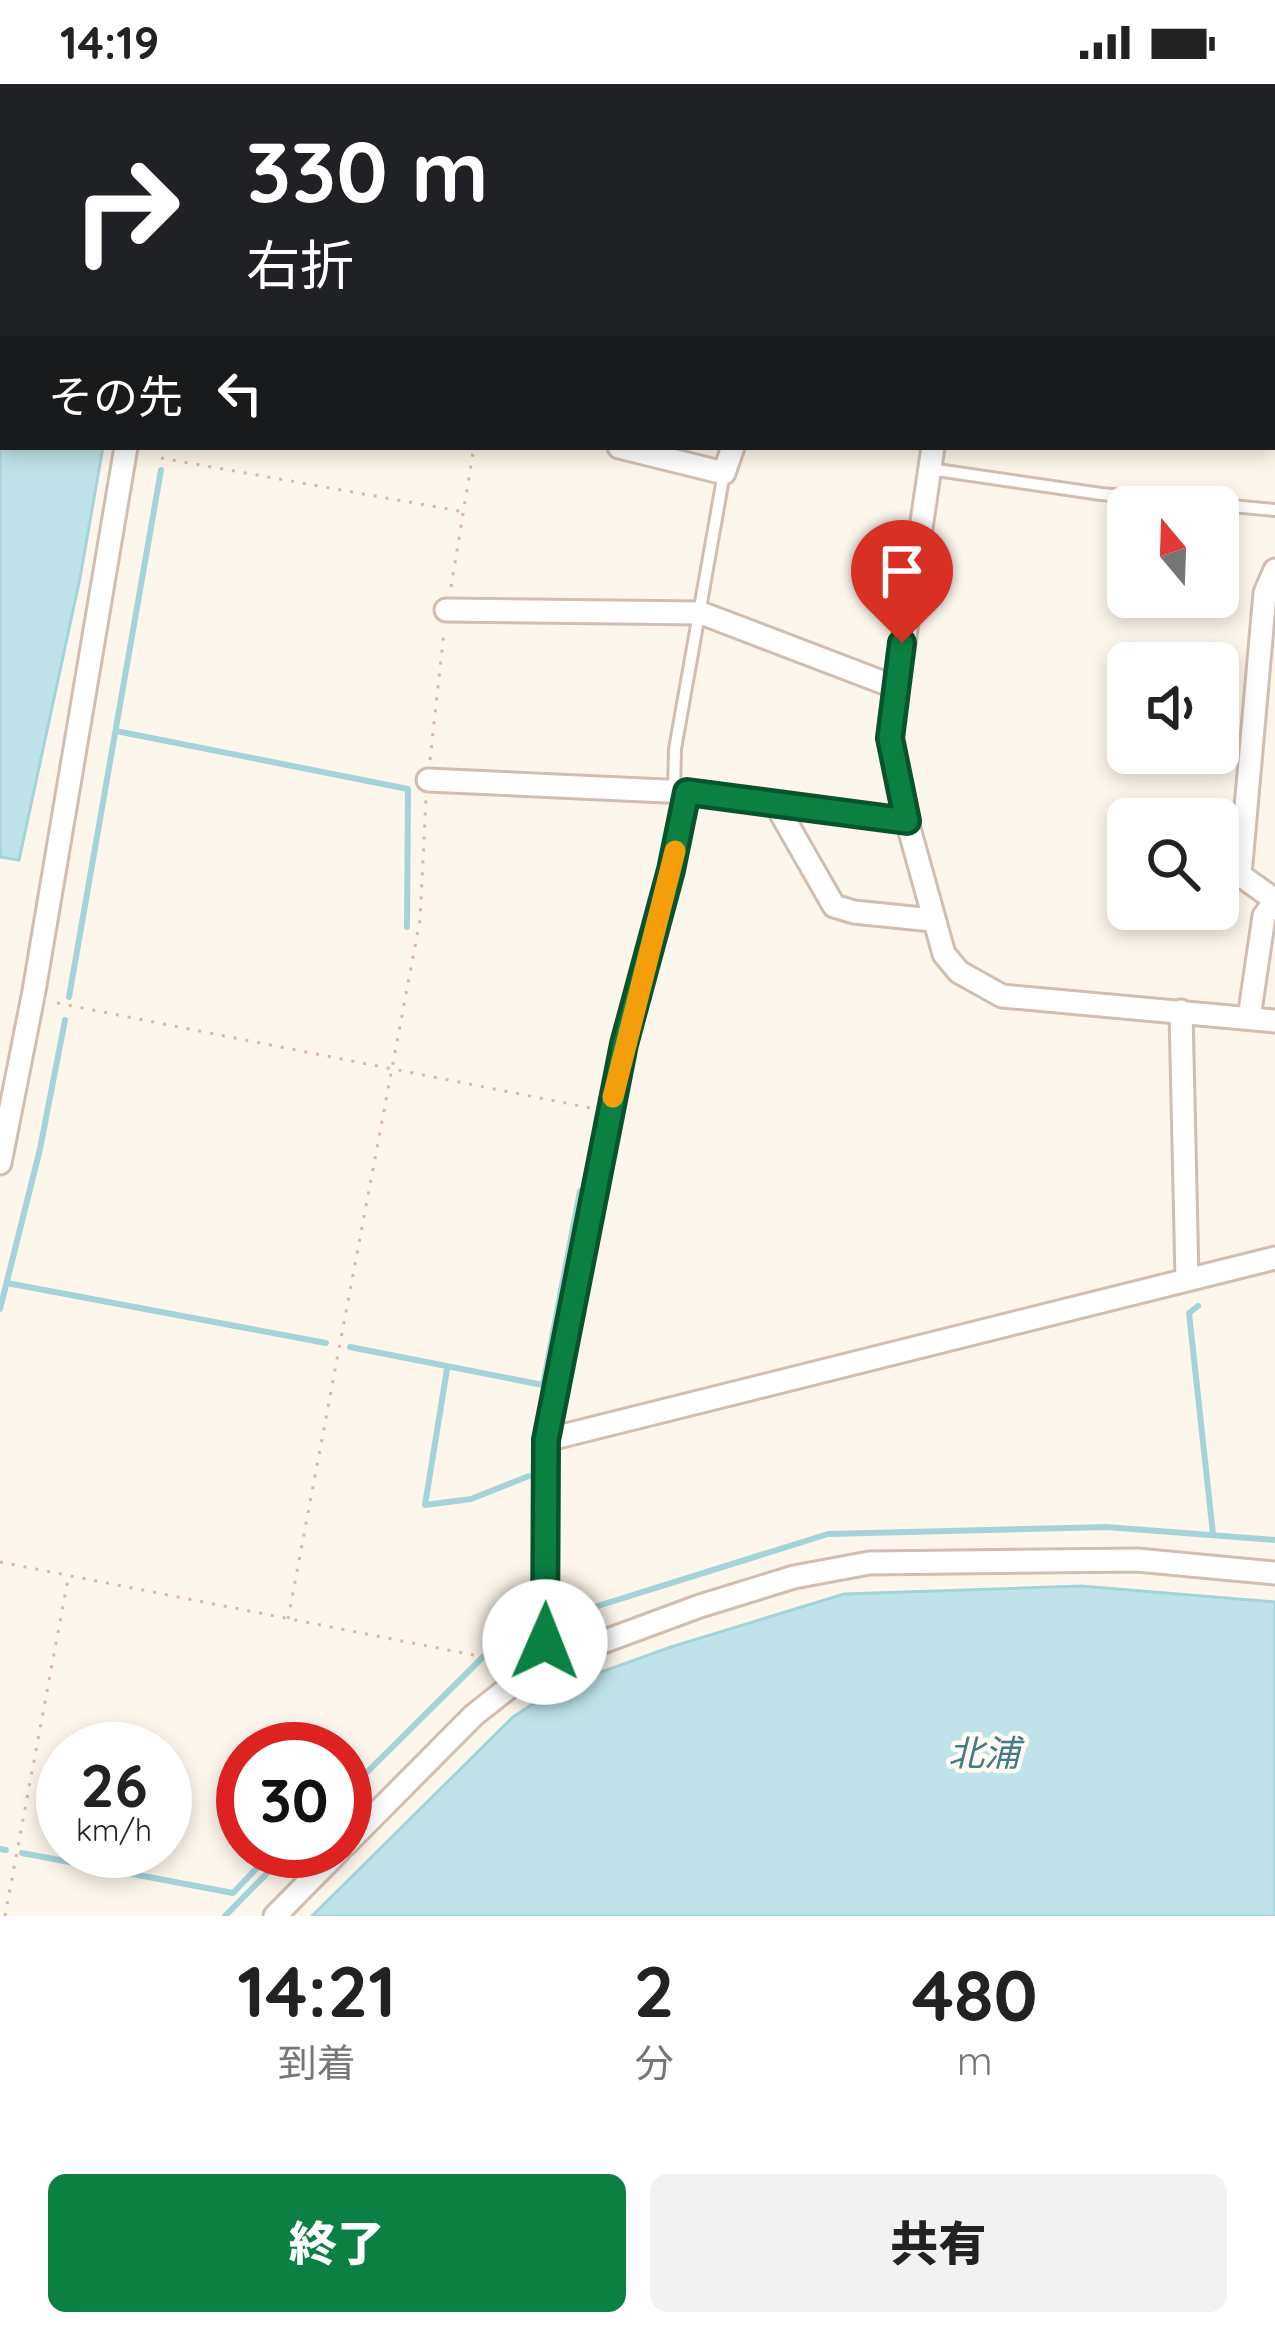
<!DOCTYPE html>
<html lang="ja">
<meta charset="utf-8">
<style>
:root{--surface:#fff;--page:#f2f2f2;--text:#222;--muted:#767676;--accent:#0b8043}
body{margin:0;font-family:Quicksand,"Noto Sans JP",sans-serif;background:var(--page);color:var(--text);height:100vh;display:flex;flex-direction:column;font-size:45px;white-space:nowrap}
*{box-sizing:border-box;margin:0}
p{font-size:39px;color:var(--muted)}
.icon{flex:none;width:66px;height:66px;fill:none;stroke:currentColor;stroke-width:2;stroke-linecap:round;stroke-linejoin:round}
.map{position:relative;height:1832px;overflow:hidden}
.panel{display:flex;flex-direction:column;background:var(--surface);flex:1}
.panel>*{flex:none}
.banner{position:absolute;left:0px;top:0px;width:1275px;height:366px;box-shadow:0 6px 18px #0003;background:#202124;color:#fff;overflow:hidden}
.needle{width:78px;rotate:341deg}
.fabs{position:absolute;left:1107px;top:402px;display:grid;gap:24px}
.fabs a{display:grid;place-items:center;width:132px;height:132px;border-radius:18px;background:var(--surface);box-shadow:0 6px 18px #0003;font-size:60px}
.speed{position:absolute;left:36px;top:1638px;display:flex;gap:24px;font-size:60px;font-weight:700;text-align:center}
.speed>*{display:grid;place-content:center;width:156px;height:156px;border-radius:50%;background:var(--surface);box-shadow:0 6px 18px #0003;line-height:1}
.speed small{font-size:30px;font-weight:400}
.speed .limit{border:18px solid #d22;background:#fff;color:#111}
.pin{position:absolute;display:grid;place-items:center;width:102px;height:102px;color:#fff;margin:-123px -51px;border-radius:50% 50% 50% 0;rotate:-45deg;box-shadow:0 0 12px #0007}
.pin .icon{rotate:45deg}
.me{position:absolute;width:132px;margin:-66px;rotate:1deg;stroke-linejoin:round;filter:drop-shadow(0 0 9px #0008)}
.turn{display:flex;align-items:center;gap:42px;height:252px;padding:0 48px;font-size:54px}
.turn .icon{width:156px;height:156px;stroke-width:2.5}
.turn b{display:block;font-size:84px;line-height:102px}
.then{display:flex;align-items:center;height:114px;padding:0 48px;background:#0003;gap:24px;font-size:45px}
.eta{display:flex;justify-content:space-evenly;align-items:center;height:204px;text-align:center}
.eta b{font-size:72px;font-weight:800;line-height:84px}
.primary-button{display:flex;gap:24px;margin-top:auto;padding:24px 48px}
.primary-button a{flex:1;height:138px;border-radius:18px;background:var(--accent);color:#fff;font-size:48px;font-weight:800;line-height:138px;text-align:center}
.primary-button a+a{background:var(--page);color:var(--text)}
.status{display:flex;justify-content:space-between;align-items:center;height:84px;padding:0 60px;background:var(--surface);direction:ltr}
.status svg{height:33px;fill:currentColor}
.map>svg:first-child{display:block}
.water{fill:#bfe3e8;stroke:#a5d3da;stroke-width:3}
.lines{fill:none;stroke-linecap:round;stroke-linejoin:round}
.stream{stroke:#a5d3da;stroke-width:6}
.service-casing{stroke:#d1beb0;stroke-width:16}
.minor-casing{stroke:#d1beb0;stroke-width:27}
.path{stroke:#d9b8a5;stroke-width:3;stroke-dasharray:3 9;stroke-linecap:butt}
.service{stroke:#fff;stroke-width:10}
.minor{stroke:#fff;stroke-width:21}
.route-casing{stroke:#07532c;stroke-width:30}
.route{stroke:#0b8043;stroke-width:21}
.slow{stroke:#f59e0b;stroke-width:21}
.labels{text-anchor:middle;stroke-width:9;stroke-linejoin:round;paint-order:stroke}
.water-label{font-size:36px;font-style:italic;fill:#437c86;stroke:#fffaf3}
</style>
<div class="status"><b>14:19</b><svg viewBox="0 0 49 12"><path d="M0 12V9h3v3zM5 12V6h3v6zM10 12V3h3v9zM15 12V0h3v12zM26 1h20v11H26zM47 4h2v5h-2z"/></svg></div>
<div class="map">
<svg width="1275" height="1832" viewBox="0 0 1275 1832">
<rect width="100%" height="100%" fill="#fdf6ec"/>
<!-- water -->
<path class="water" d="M 0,0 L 96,0 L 3,3 L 3,363 L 103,363 L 80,494 L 19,776 L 0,773 Z
M 1081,1502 L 1275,1518 L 1275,1832 L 312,1832 L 513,1633 L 559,1603 L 671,1563 L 844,1510 Z"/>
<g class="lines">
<!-- stream -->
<path class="stream" d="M 216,3 L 217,0
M 116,647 L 408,705 L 407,843
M 69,913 L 161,386
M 7,1199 L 326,1259
M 1198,1222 L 1189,1229 L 1213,1450
M 0,1225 L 40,1065 L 65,936
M 350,1263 L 543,1301 L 580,1107
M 447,1285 L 425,1421 L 471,1415 L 529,1392
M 553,1536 L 828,1450 L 1106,1443 L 1275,1456
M 345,1710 L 484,1572
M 0,1765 L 6,1766
M 22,1769 L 233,1809 L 273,1767
M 225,1832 L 289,1767"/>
<!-- service casing -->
<g class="service-casing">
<path id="service" d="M 930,385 L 1101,410 L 1275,426
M 674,706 L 675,665 L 724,389"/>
</g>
<!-- minor casing -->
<g class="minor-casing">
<path id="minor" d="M 178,3 L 179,0
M 857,3 L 858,0
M 1000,3 L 1001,0
M 1272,176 L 1275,176
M 619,363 L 724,389 L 733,363
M 933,363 L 890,654 L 907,737 L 944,870 L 959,888 L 1002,912 L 1275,937
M 1275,486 L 1265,509 L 1240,791 L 1275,816
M 446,526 L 701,529 L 895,603
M 428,696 L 687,708 L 907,737
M 775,719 L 834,822 L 854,828 L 932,836
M 1181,927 L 1187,1195
M 1249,934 L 1264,832 L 1275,817
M 0,1079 L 34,907 L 126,363
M 546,1356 L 1275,1174
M 552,1578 L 545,1558 L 546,1356 L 624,960 L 671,786 L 687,708
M 345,1761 L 474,1631 L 535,1583 L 700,1522 L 794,1493 L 869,1479 L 1137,1476 L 1275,1489
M 275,1832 L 339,1767"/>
</g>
<!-- path -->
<path class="path" d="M 538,3 L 539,0
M 161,374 L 465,428
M 451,503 L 474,363
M 430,676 L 444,548
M 57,919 L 591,1024
M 0,1478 L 509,1578
M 288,1535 L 420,836 L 426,715
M 5,1832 L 68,1495"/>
<!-- service -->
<use href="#service" class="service"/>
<!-- minor -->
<use href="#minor" class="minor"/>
</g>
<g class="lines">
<!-- route casing -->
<g class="route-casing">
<path id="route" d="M 545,1558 L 546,1356 L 624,960 L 671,786 L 687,708 L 907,737 L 890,654 L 902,559"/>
</g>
<!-- route -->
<use href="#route" class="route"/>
<!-- slow -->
<path class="slow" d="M 613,1013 L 675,767"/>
</g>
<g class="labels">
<!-- water labels -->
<g class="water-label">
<text x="984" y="1682">北浦</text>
</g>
</g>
</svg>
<div class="fabs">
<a><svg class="needle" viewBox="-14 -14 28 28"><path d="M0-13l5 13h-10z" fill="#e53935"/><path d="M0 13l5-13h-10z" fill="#767676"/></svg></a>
<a><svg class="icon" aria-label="sound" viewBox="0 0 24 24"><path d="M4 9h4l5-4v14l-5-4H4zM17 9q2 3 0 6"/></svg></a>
<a><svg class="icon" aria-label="search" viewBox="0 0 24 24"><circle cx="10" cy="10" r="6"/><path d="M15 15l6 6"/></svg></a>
</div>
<div class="speed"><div>26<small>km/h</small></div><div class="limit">30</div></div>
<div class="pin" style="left:902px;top:559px;background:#d93025"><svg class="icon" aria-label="arrive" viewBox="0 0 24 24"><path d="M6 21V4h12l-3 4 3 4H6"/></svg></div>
<svg class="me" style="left:545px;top:1558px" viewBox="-20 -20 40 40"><circle r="19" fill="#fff"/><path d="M0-13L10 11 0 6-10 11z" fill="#0b8043"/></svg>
<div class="banner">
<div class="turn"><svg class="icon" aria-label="right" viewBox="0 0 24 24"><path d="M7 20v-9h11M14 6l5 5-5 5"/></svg><div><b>330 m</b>右折</div></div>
<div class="then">その先<svg class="icon" aria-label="left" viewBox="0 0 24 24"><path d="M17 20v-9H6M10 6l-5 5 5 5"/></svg></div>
</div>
</div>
<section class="panel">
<div class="eta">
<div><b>14:21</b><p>到着</p></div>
<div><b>2</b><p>分</p></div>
<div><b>480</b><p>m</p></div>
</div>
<div class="primary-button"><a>終了</a><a>共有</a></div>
</section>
